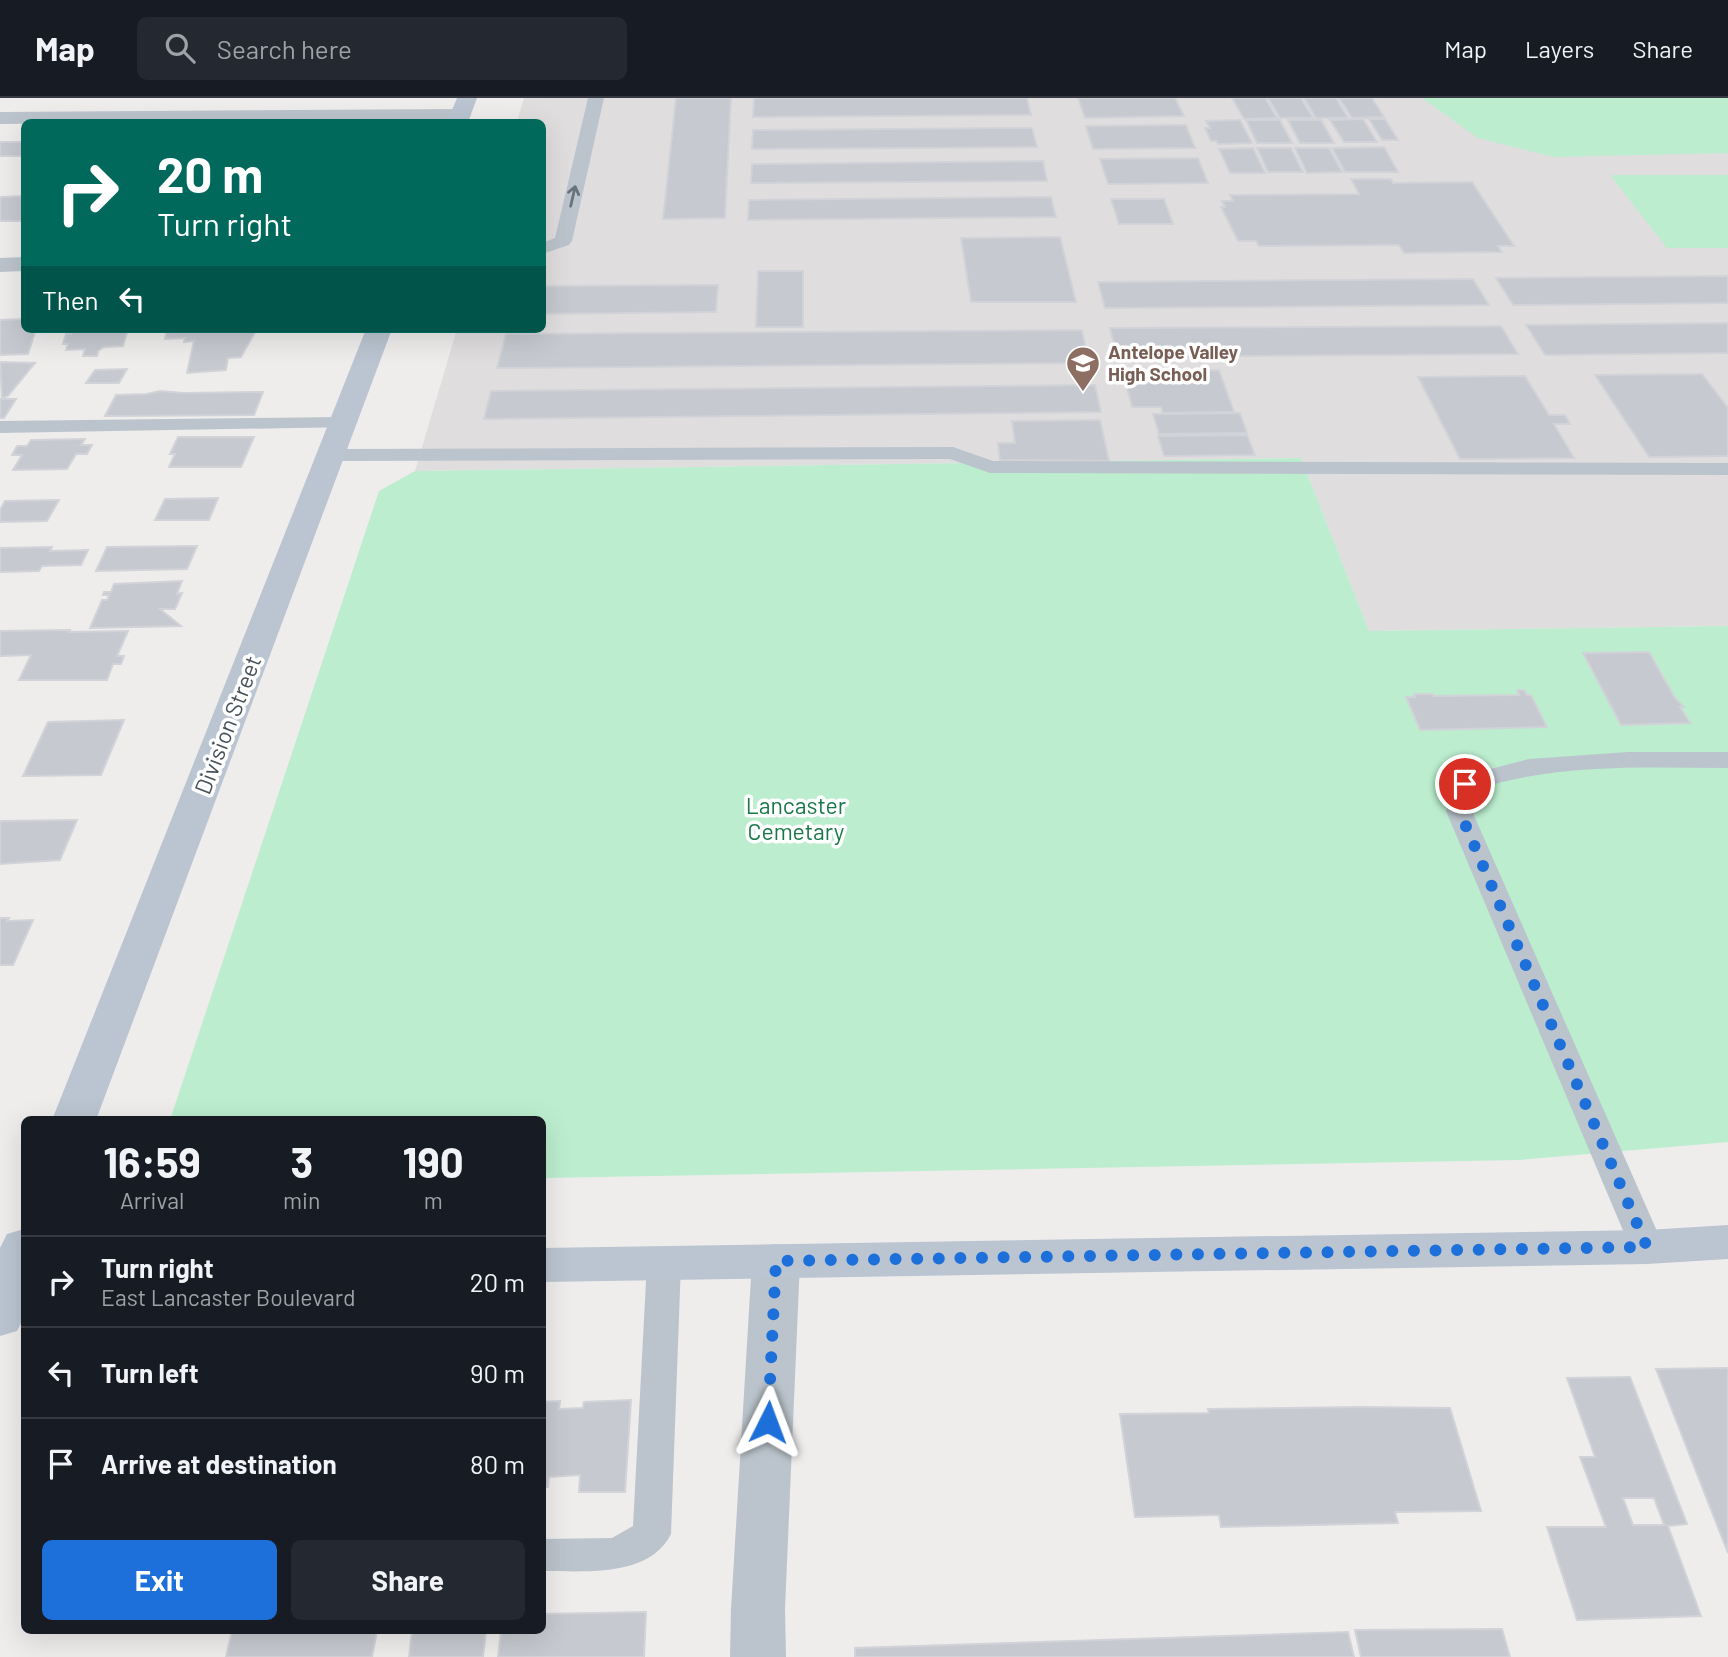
<!DOCTYPE html>
<style>
:root{--surface:#171b24;--page:#242831;--text:#f1f3f6;--muted:#9ea1a6;--line:#363941;--accent:#1d6fd9}
body{margin:0;font-family:Barlow,sans-serif;background:var(--page);color:var(--text);height:100vh;display:flex;flex-direction:column;font-size:26px;white-space:nowrap}
*{box-sizing:border-box;margin:0}
p{font-size:23px;color:var(--muted)}
.icon{flex:none;width:38px;height:38px;fill:none;stroke:currentColor;stroke-width:2;stroke-linecap:round;stroke-linejoin:round}
.map{position:relative;flex:1;overflow:hidden}
.drawer{position:absolute;left:21px;top:1018px;width:525px;height:518px;display:flex;flex-direction:column;background:var(--surface);border-radius:10px;box-shadow:0 7px 28px #0002}
.drawer>*{flex:none}
.top-card{position:absolute;left:21px;top:21px;width:525px;height:214px;border-radius:10px;box-shadow:0 7px 28px #0002;background:#00695c;color:#fff;overflow:hidden}
.pin{position:absolute;display:grid;place-items:center;width:60px;height:60px;color:#fff;margin:-30px;border:4px solid #fff;border-radius:50%;box-shadow:0 2px 7px #0007}
.me{position:absolute;width:77px;margin:-38px;rotate:3deg;stroke-linejoin:round;filter:drop-shadow(0 0 5px #0008)}
.turn{display:flex;align-items:center;gap:24px;height:147px;padding:0 21px;font-size:32px}
.turn .icon{width:91px;height:91px;stroke-width:2.5}
.turn b{display:block;font-size:49px;line-height:60px}
.then{display:flex;align-items:center;height:66px;padding:0 21px;background:#0003;gap:14px;font-size:26px}
.eta{display:flex;justify-content:space-evenly;align-items:center;height:119px;text-align:center}
.eta b{font-size:42px;font-weight:700;line-height:49px}
.cta{display:flex;gap:14px;margin-top:auto;padding:14px 21px}
.cta a{flex:1;height:80px;border-radius:10px;background:var(--accent);color:#fff;font-size:28px;font-weight:700;line-height:80px;text-align:center}
.cta a+a{background:var(--page);color:var(--text)}
ul{padding:0;list-style:none}
li{display:flex;align-items:center;gap:21px;height:91px;padding:0 21px;border-top:2px solid var(--line)}
li div{flex:1}
li b{display:block;font-size:26px}
li em{font-style:normal}
header{display:flex;align-items:center;gap:42px;box-sizing:border-box;height:98px;padding:0 35px;background:var(--surface);border-bottom:2px solid var(--line)}
header strong{font-size:33px}
nav{display:flex;gap:38px;margin-inline-start:auto;font-size:24px}
.search{width:490px;height:63px;background:var(--page);display:flex;align-items:center;gap:18px;box-sizing:border-box;padding:0 24px;border-radius:10px;color:var(--muted);font-size:26px}
.map>svg:first-child{display:block}
.education{fill:#e0ddde}
.green{fill:#bbedce}
.building{fill:#c6c9cf;stroke:#d1d3d8;stroke-width:2;fill-rule:evenodd}
.lines{fill:none;stroke-linecap:round;stroke-linejoin:round}
.service{fill:#bbc4cc;fill-rule:evenodd}
.minor{fill:#bbc4cc;fill-rule:evenodd}
.tertiary{fill:#bbc4cc;fill-rule:evenodd}
.secondary{fill:#bac5d1;fill-rule:evenodd}
.oneway{stroke:#68737c}
.route{stroke:#1d6fd9;stroke-width:12;stroke-dasharray:0 21.6}
.labels{text-anchor:middle;stroke-width:7;stroke-linejoin:round;paint-order:stroke}
.far-education-label{font-size:19px;font-weight:bold;fill:#785e54;stroke:#fff;text-anchor:start}
.street-label{font-size:23px;fill:#455059;stroke:#fff}
.park-label{font-size:23px;fill:#187848;stroke:#fff}
</style>
<header>
<strong>Map</strong>
<div class="search"><svg class="icon" aria-label="search" viewBox="0 0 24 24"><circle cx="10" cy="10" r="6"/><path d="M15 15l6 6"/></svg>Search here</div>
<nav><a>Map</a><a>Layers</a><a>Share</a></nav>
</header>
<div class="map">
<svg width="1728" height="1559" viewBox="0 0 1728 1559">
<rect width="100%" height="100%" fill="#efecec"/>
<!-- education -->
<path class="education" d="M 524,0 L 1728,0 L 1728,528 L 1369,533 L 1301,360 L 415,373 L 457,231 L 542,231 L 542,24 L 517,24 Z"/>
<!-- green -->
<path class="green" d="M 1422,0 L 1728,0 L 1728,55 L 1554,59 L 1478,40 Z
M 1610,77 L 1728,77 L 1728,150 L 1667,150 Z
M 1301,360 L 1369,533 L 1728,528 L 1728,1044 L 1519,1062 L 543,1080 L 542,1022 L 170,1022 L 379,393 L 415,373 Z"/>
<!-- building -->
<path class="building" d="M 676,0 L 731,0 L 725,120 L 663,121 Z
M 754,0 L 1027,0 L 1031,17 L 753,19 Z
M 1078,0 L 1175,0 L 1184,18 L 1085,20 Z
M 1232,0 L 1265,0 L 1277,20 L 1244,21 Z
M 1268,0 L 1301,0 L 1313,20 L 1280,20 Z
M 1304,0 L 1336,0 L 1348,20 L 1316,20 Z
M 1339,0 L 1372,0 L 1384,19 L 1352,20 Z
M 1363,21 L 1377,44 L 1344,44 L 1330,22 Z
M 1369,21 L 1385,21 L 1398,42 L 1382,42 Z
M 1240,22 L 1252,45 L 1218,46 L 1216,43 L 1211,43 L 1205,30 L 1210,30 L 1206,23 Z
M 1246,22 L 1280,22 L 1292,45 L 1257,45 Z
M 1288,22 L 1321,22 L 1334,45 L 1300,45 Z
M 1186,27 L 1195,50 L 1093,51 L 1086,28 Z
M 1032,30 L 1037,49 L 752,51 L 753,32 Z
M 0,44 L 24,44 L 24,53 L 21,58 L 0,58 Z
M 1384,49 L 1398,74 L 1345,74 L 1332,50 Z
M 1253,50 L 1265,75 L 1230,75 L 1219,51 Z
M 1257,50 L 1291,50 L 1303,74 L 1268,74 Z
M 1295,50 L 1329,50 L 1342,74 L 1307,75 Z
M 1198,60 L 1208,85 L 1108,86 L 1100,61 Z
M 1043,63 L 1047,83 L 751,85 L 752,66 Z
M 1351,81 L 1391,81 L 1393,85 L 1472,84 L 1514,148 L 1498,148 L 1502,154 L 1404,155 L 1399,147 L 1259,148 L 1256,143 L 1238,143 L 1221,109 L 1225,109 L 1222,103 L 1233,103 L 1230,97 L 1359,96 Z
M 24,98 L 24,123 L 0,123 L 0,99 Z
M 1051,99 L 1056,119 L 748,122 L 749,102 Z
M 1111,101 L 1164,101 L 1173,126 L 1119,126 Z
M 1060,139 L 1076,204 L 971,204 L 961,140 Z
M 758,173 L 803,173 L 803,229 L 756,229 Z
M 1728,178 L 1728,205 L 1513,207 L 1496,180 Z
M 1473,181 L 1489,207 L 1105,210 L 1098,184 Z
M 718,187 L 716,214 L 542,216 L 542,188 Z
M 24,221 L 24,231 L 36,231 L 28,256 L 0,257 L 0,222 Z
M 1728,225 L 1728,255 L 1545,257 L 1526,227 Z
M 1501,228 L 1518,256 L 1117,259 L 1110,230 Z
M 73,231 L 128,231 L 123,248 L 104,249 L 98,253 L 97,258 L 83,258 L 85,251 L 66,252 L 68,246 L 63,246 L 66,236 L 71,236 Z
M 167,231 L 251,231 L 251,234 L 255,234 L 241,259 L 228,260 L 226,272 L 187,275 L 194,243 L 184,244 L 185,240 L 165,241 Z
M 1082,232 L 1089,265 L 497,270 L 506,236 Z
M 0,264 L 35,265 L 8,298 L 2,300 Z
M 127,271 L 119,285 L 86,285 L 95,272 Z
M 1219,272 L 1234,314 L 1163,315 L 1161,309 L 1132,309 L 1124,278 L 1151,278 L 1150,273 Z
M 1702,276 L 1728,310 L 1728,358 L 1649,359 L 1595,277 Z
M 1525,278 L 1549,317 L 1565,317 L 1570,326 L 1554,326 L 1574,360 L 1460,361 L 1418,279 Z
M 1095,287 L 1101,314 L 484,321 L 491,293 Z
M 160,293 L 183,295 L 263,294 L 254,317 L 105,318 L 116,297 L 147,296 Z
M 0,301 L 16,301 L 4,320 L 0,320 Z
M 1240,315 L 1247,335 L 1159,336 L 1153,316 Z
M 1100,322 L 1109,363 L 1000,362 L 998,345 L 1015,345 L 1012,323 Z
M 1247,337 L 1255,357 L 1164,358 L 1158,338 Z
M 178,339 L 254,339 L 241,369 L 169,369 L 175,356 L 170,356 Z
M 85,341 L 81,347 L 92,347 L 87,356 L 76,356 L 67,371 L 13,372 L 22,357 L 12,357 L 17,348 L 27,348 L 31,342 Z
M 218,400 L 209,422 L 155,422 L 165,401 Z
M 59,402 L 47,423 L 0,424 L 0,412 L 5,403 Z
M 197,448 L 187,471 L 96,473 L 107,449 Z
M 52,449 L 50,453 L 88,452 L 81,467 L 42,468 L 39,473 L 0,474 L 0,450 Z
M 182,483 L 177,496 L 182,495 L 175,511 L 160,511 L 181,528 L 90,530 L 102,502 L 107,502 L 109,497 L 103,497 L 104,494 L 111,494 L 114,486 Z
M 70,532 L 69,534 L 128,533 L 117,558 L 124,558 L 121,566 L 113,566 L 107,582 L 19,582 L 31,557 L 0,558 L 0,533 Z
M 1649,554 L 1675,600 L 1684,609 L 1680,609 L 1690,625 L 1621,627 L 1583,555 Z
M 1517,592 L 1524,592 L 1527,597 L 1531,597 L 1547,629 L 1420,632 L 1406,599 L 1415,599 L 1414,596 L 1433,596 L 1434,598 L 1519,597 Z
M 124,622 L 101,677 L 23,678 L 48,624 Z
M 77,722 L 60,762 L 0,766 L 0,723 Z
M 0,820 L 9,820 L 7,823 L 33,822 L 13,867 L 0,867 Z
M 1728,1270 L 1728,1455 L 1656,1271 Z
M 1630,1279 L 1687,1426 L 1668,1428 L 1701,1518 L 1577,1522 L 1547,1429 L 1606,1429 L 1580,1359 L 1595,1359 L 1567,1280 ZM 1623,1400 L 1654,1400 L 1664,1427 L 1633,1427 Z
M 631,1302 L 625,1394 L 579,1394 L 580,1377 L 549,1379 L 548,1389 L 542,1389 L 542,1304 L 560,1303 L 559,1311 L 583,1310 L 584,1304 Z
M 1360,1309 L 1450,1310 L 1481,1413 L 1395,1414 L 1398,1425 L 1221,1429 L 1219,1417 L 1135,1419 L 1120,1316 L 1209,1315 L 1208,1311 Z
M 646,1514 L 644,1559 L 498,1559 L 501,1533 L 542,1533 L 542,1516 Z
M 1502,1531 L 1510,1559 L 1361,1559 L 1355,1532 Z
M 232,1533 L 377,1533 L 372,1559 L 226,1559 Z
M 412,1533 L 486,1533 L 483,1559 L 409,1559 Z
M 1348,1534 L 1354,1559 L 855,1559 L 855,1550 Z"/>
<g class="lines">
<!-- service -->
<path class="service" d="M 588,0 L 604,0 L 572,143 L 569,147 L 542,156 L 542,145 L 555,140 Z
M 344,319 L 351,321 L 354,325 L 351,329 L 0,335 L 0,323 Z
M 953,349 L 993,363 L 1728,365 L 1728,377 L 990,375 L 950,361 L 332,363 L 325,361 L 321,357 L 325,353 L 332,351 Z
M 1628,654 L 1728,654 L 1728,670 C 1644,670 1559,665 1477,691 L 1472,713 L 1664,1149 L 1659,1158 L 1647,1161 L 1635,1158 L 1630,1149 L 1446,713 L 1456,680 L 1529,661 Z
M 664,1152 L 676,1156 L 681,1165 L 671,1436 C 649,1480 584,1473 542,1473 L 542,1441 L 612,1440 L 633,1428 L 647,1165 L 652,1156 Z"/>
<!-- minor -->
<path class="minor" d="M 460,11 L 468,12 L 471,17 L 468,22 L 0,26 L 0,14 Z
M 776,1146 L 793,1151 L 800,1163 L 785,1511 L 786,1559 L 730,1559 L 731,1511 L 752,1163 L 759,1151 Z"/>
<!-- tertiary -->
<path class="tertiary" d="M 24,159 L 24,173 L 0,174 L 0,160 Z"/>
<!-- secondary -->
<path class="secondary" d="M 457,0 L 477,0 L 468,24 L 447,24 Z
M 366,231 L 392,231 L 96,1022 L 52,1022 Z
M 1728,1127 L 1728,1161 L 1647,1166 L 542,1184 L 542,1150 L 1647,1132 Z
M 24,1131 L 24,1219 L 17,1233 L 0,1238 L 0,1150 L 7,1136 Z"/>
</g>
<!-- one-way arrows -->
<defs><path id="oneway-shaft" d="M-6 0H5M1.5-3L5.5 0L1.5 3" fill="none" stroke-width="1.6" stroke-linecap="round" stroke-linejoin="round" transform="scale(1.75)"/></defs>
<use class="oneway" href="#oneway-shaft" transform="translate(573 98) rotate(-77)"/>
<g class="lines">
<!-- route -->
<path class="route" d="M 768,1324 L 776,1163 L 1647,1149 L 1459,712 L 1465,686"/>
</g>
<!-- icons -->
<defs>
<g id="school-pin" transform="scale(1.75)"><path d="M0 17L-7.5 6A9.5 9.5 0 1 1 7.5 6Z" fill="#8d6e63" stroke="#fff"/><path d="M0-5L7-2L0 1L-7-2ZM-4 1L0 2.5L4 1V4Q0 6-4 4Z" fill="#fff"/></g>
</defs>
<g fill-rule="evenodd">
<use href="#school-pin" x="1083" y="265"/>
</g>
<g class="labels">
<!-- far-education labels -->
<g class="far-education-label">
<text x="1108" y="261">Antelope Valley<tspan x="1108" dy="22">High School</tspan></text>
</g>
<!-- street labels -->
<g class="street-label">
<text transform="translate(228 627) rotate(-69)" y="8">Division Street</text>
</g>
<!-- park labels -->
<g class="park-label">
<text x="796" y="716">Lancaster<tspan x="796" dy="26">Cemetary</tspan></text>
</g>
</g>
</svg>
<div class="pin" style="left:1465px;top:686px;background:#d93025"><svg class="icon" aria-label="arrive" viewBox="0 0 24 24"><path d="M6 21V4h12l-3 4 3 4H6"/></svg></div>
<svg class="me" style="left:768px;top:1324px" viewBox="-20 -20 40 40"><path d="M0-17L14 15 0 8-14 15z" fill="#1d6fd9" stroke="#fff" stroke-width="4"/></svg>
<div class="top-card">
<div class="turn"><svg class="icon" aria-label="right" viewBox="0 0 24 24"><path d="M7 20v-9h11M14 6l5 5-5 5"/></svg><div><b>20 m</b>Turn right</div></div>
<div class="then">Then<svg class="icon" aria-label="left" viewBox="0 0 24 24"><path d="M17 20v-9H6M10 6l-5 5 5 5"/></svg></div>
</div>
<section class="drawer">
<div class="eta">
<div><b>16:59</b><p>Arrival</p></div>
<div><b>3</b><p>min</p></div>
<div><b>190</b><p>m</p></div>
</div>
<ul>
<li><svg class="icon" aria-label="right" viewBox="0 0 24 24"><path d="M7 20v-9h11M14 6l5 5-5 5"/></svg><div><b>Turn right</b><p>East Lancaster Boulevard</p></div><em>20 m</em></li>
<li><svg class="icon" aria-label="left" viewBox="0 0 24 24"><path d="M17 20v-9H6M10 6l-5 5 5 5"/></svg><div><b>Turn left</b></div><em>90 m</em></li>
<li><svg class="icon" aria-label="arrive" viewBox="0 0 24 24"><path d="M6 21V4h12l-3 4 3 4H6"/></svg><div><b>Arrive at destination</b></div><em>80 m</em></li>
</ul>
<div class="cta"><a>Exit</a><a>Share</a></div>
</section>
</div>
